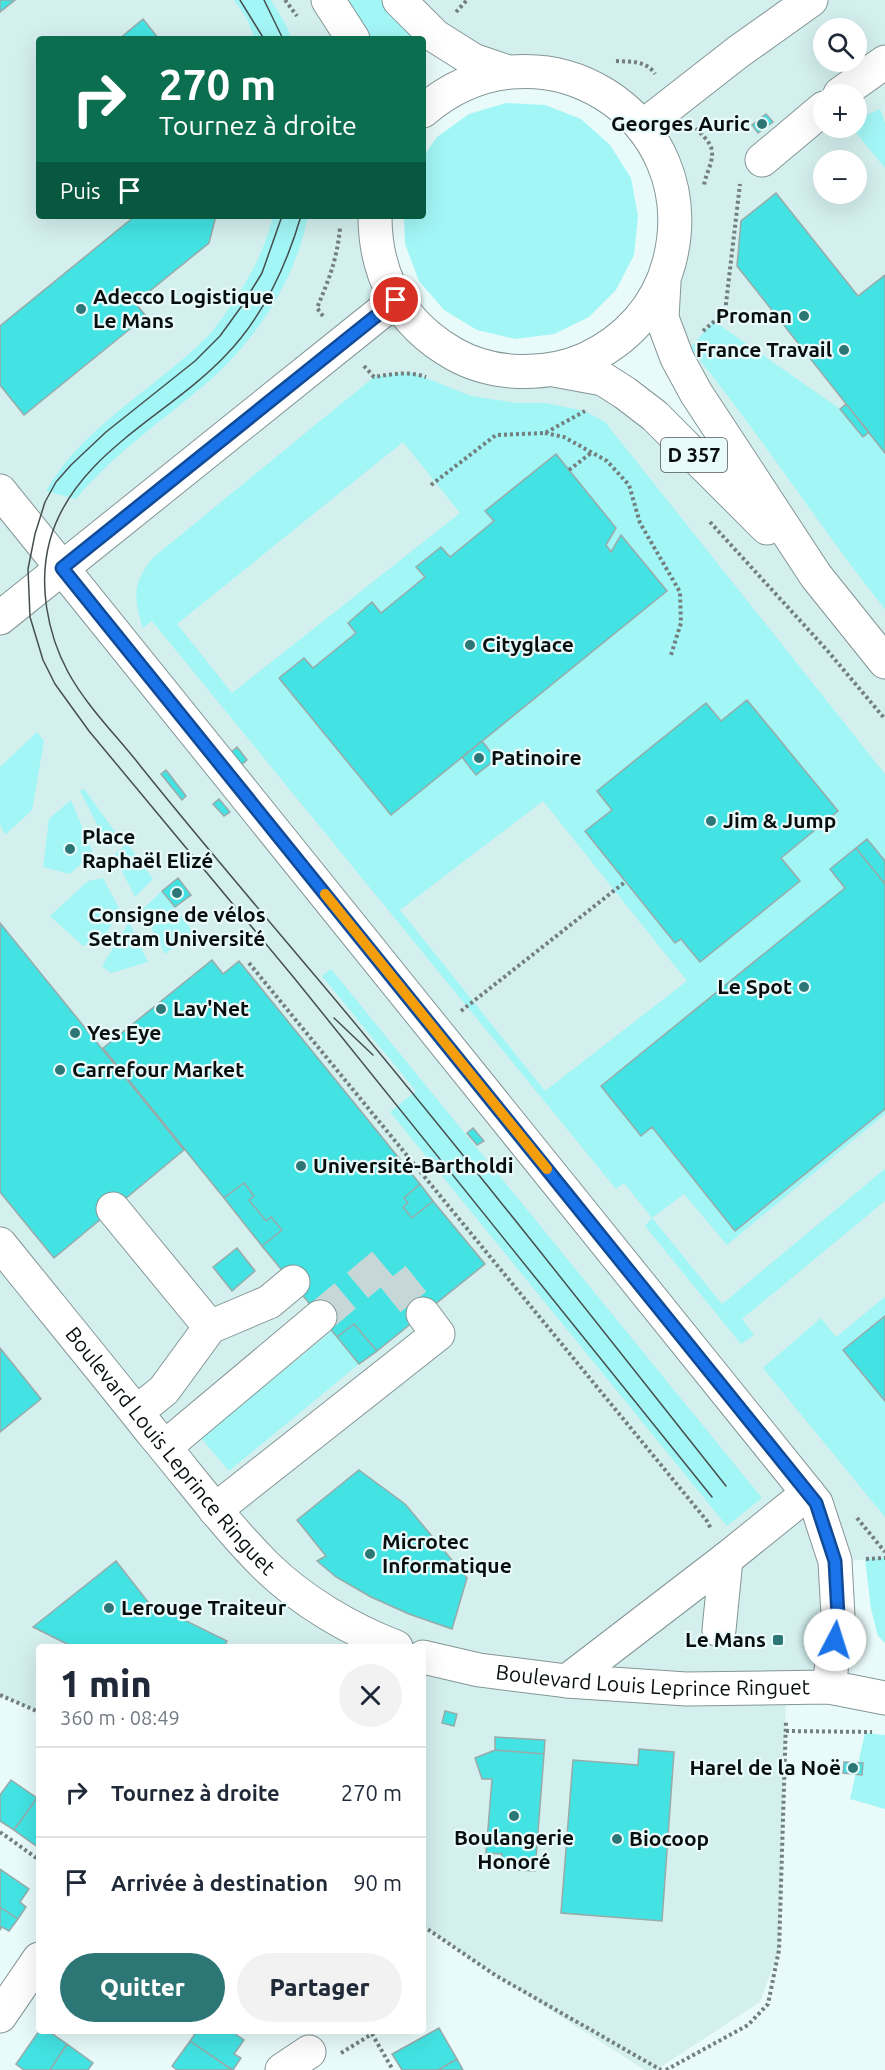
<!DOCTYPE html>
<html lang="fr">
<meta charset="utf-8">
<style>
:root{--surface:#fff;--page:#f2f2f3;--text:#1f2937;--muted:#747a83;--line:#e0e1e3;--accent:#2c7676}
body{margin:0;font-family:Ubuntu,sans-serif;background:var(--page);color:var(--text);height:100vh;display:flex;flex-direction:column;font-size:22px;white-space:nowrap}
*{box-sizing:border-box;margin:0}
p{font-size:20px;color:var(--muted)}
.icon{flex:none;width:33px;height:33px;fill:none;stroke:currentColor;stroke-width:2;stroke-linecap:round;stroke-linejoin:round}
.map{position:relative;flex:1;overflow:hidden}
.drawer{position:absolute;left:36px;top:1644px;width:390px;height:390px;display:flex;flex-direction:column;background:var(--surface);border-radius:6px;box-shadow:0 6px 24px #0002}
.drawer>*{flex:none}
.hud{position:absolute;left:36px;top:36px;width:390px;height:183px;border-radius:6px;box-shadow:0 6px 24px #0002;background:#0b6e4f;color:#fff;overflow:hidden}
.fabs{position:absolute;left:813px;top:18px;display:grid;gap:12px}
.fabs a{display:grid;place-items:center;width:54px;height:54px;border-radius:50%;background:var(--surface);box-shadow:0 6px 24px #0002;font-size:30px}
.pin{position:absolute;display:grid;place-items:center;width:51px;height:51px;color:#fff;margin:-26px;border:3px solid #fff;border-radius:50%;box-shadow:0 2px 6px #0007}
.me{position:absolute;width:66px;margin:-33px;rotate:5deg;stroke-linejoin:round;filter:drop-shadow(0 0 4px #0008)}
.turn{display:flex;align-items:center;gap:21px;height:126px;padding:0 24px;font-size:27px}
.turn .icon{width:78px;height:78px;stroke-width:2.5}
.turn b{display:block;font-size:42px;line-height:51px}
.then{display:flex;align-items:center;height:57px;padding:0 24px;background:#0003;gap:12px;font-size:22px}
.round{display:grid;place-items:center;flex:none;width:63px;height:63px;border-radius:32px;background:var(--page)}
.head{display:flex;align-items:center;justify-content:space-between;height:102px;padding:0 24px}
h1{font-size:36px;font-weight:800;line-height:45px}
.primary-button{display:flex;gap:12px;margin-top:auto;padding:12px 24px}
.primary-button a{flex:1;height:69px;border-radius:36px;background:var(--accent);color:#fff;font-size:24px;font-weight:800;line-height:69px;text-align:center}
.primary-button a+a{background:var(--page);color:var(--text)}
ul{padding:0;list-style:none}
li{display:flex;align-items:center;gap:18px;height:90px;padding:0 24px;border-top:2px solid var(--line)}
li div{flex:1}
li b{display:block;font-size:22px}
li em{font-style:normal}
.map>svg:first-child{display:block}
.built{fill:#d3efee;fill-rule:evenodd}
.green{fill:#a3f6f6;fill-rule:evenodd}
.building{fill:#43e3e3;stroke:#98aaa9;stroke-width:1.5}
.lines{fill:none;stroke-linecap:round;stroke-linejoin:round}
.minor-tunnel{stroke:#c7d7d7;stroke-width:33;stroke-dasharray:33 16;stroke-linecap:butt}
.minor-casing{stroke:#859696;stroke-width:35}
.major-casing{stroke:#859696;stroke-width:35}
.path{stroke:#737f7f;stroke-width:4;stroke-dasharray:3 3;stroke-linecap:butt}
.minor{stroke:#fff;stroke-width:33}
.major{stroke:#fff;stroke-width:33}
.tram{stroke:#464f4f;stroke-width:1.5}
.route-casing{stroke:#114b97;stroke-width:15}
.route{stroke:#1a73e8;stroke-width:10}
.slow{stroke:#f59e0b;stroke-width:10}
.poi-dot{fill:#2c7676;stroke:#e8fafa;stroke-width:2}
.labels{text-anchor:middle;stroke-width:4.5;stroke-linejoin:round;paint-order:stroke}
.shield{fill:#e8fafa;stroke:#4c5656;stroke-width:1.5}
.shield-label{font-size:20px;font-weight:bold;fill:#090f0f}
.poi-label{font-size:21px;font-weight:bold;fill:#090f0f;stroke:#e8fafa;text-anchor:start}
.street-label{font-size:21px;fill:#090f0f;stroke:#e8fafa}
</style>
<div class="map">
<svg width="885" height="2070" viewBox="0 0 885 2070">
<rect width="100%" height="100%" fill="#e8fafa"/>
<!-- built -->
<path class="built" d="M 0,0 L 328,0 L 353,39 L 39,39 L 39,216 L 375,216 L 375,230 L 442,347 L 603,379 L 813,574 L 677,358 L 675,240 L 642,127 L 508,72 L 399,0 L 885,0 L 885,1558 L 835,1562 L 829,1687 L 786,1688 L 779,1950 L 760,2002 L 656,2070 L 645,2070 L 495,1975 L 423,1926 L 423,1647 L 39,1647 L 39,1712 L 0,1695 ZM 824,28 L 856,28 L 856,62 L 824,62 ZM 824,94 L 856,94 L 856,128 L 824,128 ZM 824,160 L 856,160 L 856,194 L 824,194 Z"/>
<!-- green -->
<path class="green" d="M 234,0 L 271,0 L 286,25 L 292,39 L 255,39 L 246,17 Z
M 337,0 L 388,0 L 419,33 L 409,39 L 362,39 Z
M 506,103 L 545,105 L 581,119 L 610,145 L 631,178 L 638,216 L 634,255 L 616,290 L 589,317 L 554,334 L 515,339 L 477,330 L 444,310 L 419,281 L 405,244 L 404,216 L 423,216 L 423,157 L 437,137 L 469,114 Z
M 880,109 L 885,123 L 885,168 L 852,128 L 856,128 L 857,119 Z
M 273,216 L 308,216 C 295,282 253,345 202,387 C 158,424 112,455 76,499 L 46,491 C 84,425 155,389 208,336 C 214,330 219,322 225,314 C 247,284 264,253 273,216 Z
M 714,321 L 840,409 L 863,437 L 869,432 L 885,453 L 885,609 C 817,524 759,432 690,348 Z
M 413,373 L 471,396 L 516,403 L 546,403 L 585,411 L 605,422 L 885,774 L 885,884 L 856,848 L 830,869 L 845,888 L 601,1086 L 641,1135 L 652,1127 L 735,1231 L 885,1109 L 885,1114 L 727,1245 L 684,1194 L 652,1218 L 722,1304 L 885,1169 L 885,1201 L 742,1319 L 754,1335 L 741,1344 L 645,1226 L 652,1218 L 624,1183 L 616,1189 L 152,621 L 143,628 C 133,597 132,581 155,556 L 374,377 L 393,374 ZM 403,442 L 460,513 L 232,693 L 177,624 ZM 556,454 L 616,528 L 606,545 L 611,552 L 621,535 L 667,590 L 391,815 L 280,678 L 313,668 L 356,633 L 348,622 L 372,603 L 381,613 L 425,577 L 417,567 L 441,547 L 450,557 L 494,521 L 486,511 ZM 747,700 L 838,811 L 781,858 L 800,881 L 675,943 L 585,831 L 612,810 L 598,791 L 706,703 L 721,721 ZM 543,801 L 687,981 L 545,1091 L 400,910 Z
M 37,732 L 44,741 L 32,810 L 5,835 L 0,824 L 0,767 Z
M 84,789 L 116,833 L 106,842 L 80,791 Z
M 71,800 L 93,853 L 70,874 L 43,867 L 49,819 Z
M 127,843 L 153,879 L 135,897 L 114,855 Z
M 103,878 L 120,910 L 103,939 L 83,946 L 50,916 L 88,881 Z
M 162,891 L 193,932 L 165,954 L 142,910 Z
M 129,922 L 148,962 L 111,973 L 102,966 Z
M 331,969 L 762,1498 L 727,1526 L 390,1112 L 416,1091 L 322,976 Z
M 885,1297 L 885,1316 L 843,1350 L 885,1401 L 885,1517 L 763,1368 L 821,1318 L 836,1337 Z
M 332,1331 L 359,1364 L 229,1471 L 201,1438 Z
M 885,1558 L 885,1643 L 878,1636 L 871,1609 L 865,1559 Z
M 865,1733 L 885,1735 L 885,1809 L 850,1799 Z"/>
<!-- building -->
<path class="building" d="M 0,0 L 15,0 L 0,12 Z
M 143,19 L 159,39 L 119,39 Z
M 766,114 L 773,122 L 758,133 L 752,125 Z
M 776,193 L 858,296 L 885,275 L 885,453 L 737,266 L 741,221 Z
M 135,216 L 216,216 L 209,243 L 135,303 L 146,316 L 24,415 L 0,385 L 0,326 Z
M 846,404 L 869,432 L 863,437 L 840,409 Z
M 556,454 L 616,528 L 606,545 L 611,552 L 621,535 L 667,591 L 391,815 L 279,678 L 304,658 L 313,668 L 356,633 L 348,623 L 372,602 L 381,613 L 425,577 L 416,567 L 441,547 L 450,557 L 494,521 L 485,511 Z
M 747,700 L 838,811 L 781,858 L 800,881 L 700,962 L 681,939 L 675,943 L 585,831 L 612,810 L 597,791 L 706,703 L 721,721 Z
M 482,741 L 496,759 L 476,775 L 462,757 Z
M 237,747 L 247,760 L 241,765 L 231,752 Z
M 166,770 L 186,796 L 182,800 L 161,774 Z
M 219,799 L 230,812 L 224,816 L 213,804 Z
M 867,839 L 885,861 L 885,884 L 856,848 Z
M 856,848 L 885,884 L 885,1109 L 735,1231 L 652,1127 L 641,1136 L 601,1086 L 845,888 L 830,869 Z
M 178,878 L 191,895 L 175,907 L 162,891 Z
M 0,923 L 184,1150 L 54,1258 L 0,1192 Z
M 212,960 L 223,974 L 239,961 L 420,1184 L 404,1198 L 408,1203 L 403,1207 L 412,1218 L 433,1201 L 485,1264 L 377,1351 L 354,1324 L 337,1337 L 262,1246 L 282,1230 L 271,1217 L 266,1221 L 249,1200 L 254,1196 L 244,1183 L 224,1198 L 103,1048 Z
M 473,1128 L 484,1141 L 477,1145 L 467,1133 Z
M 244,1183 L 254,1196 L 249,1200 L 266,1221 L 271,1217 L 282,1230 L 262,1246 L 224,1198 Z
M 420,1184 L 433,1201 L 412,1218 L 403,1207 L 408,1203 L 404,1198 Z
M 237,1248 L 255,1271 L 232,1291 L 213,1267 Z
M 885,1316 L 885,1401 L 843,1350 Z
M 354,1324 L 377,1351 L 359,1364 L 337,1337 Z
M 0,1348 L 41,1399 L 0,1432 Z
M 359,1470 L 405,1504 L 467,1578 L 452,1629 L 409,1614 L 371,1597 L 336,1577 L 317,1561 L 326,1556 L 297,1520 Z
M 116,1561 L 148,1602 L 227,1641 L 224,1647 L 73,1647 L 33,1627 Z
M 445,1711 L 457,1714 L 454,1726 L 442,1723 Z
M 495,1737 L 545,1740 L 544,1754 L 495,1750 Z
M 639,1749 L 674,1752 L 662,1921 L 561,1913 L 573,1760 L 638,1765 Z
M 495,1750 L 544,1754 L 535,1871 L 500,1869 L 502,1854 L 486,1853 L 492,1779 L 482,1779 L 475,1758 Z
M 844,1762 L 863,1763 L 862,1775 L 843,1773 Z
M 11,1780 L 37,1798 L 14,1830 L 0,1821 L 0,1795 Z
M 37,1798 L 39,1799 L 39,1848 L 14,1830 Z
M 0,1869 L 29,1889 L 20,1902 L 26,1907 L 18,1919 L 0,1907 Z
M 0,1907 L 18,1919 L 9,1931 L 2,1927 L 0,1930 Z
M 439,2028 L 457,2059 L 438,2070 L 402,2070 L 392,2054 Z
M 39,2031 L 48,2031 L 67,2044 L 50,2070 L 24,2070 L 16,2064 Z
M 197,2031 L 231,2031 L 244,2040 L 234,2054 L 241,2058 L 233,2070 L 190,2041 Z
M 190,2041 L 232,2070 L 177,2070 L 172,2066 Z
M 67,2044 L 93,2063 L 88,2070 L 50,2070 Z
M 457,2059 L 463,2070 L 438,2070 Z"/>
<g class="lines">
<!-- minor-tunnel -->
<path class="minor-tunnel" d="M 320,1317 L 383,1264 L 423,1314"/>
<!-- minor casing -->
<g class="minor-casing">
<g id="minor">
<path d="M 840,94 L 885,62"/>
<path d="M 642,127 L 738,52 L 811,0"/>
<path d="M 762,160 L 824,108"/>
<path d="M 0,491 L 816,1503 L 835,1561 L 838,1616 L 829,1687"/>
<path d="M 0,618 L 396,300"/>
<path d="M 113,1209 L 210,1327"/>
<path id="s1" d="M 0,1244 C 50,1306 101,1368 151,1431 C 189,1476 224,1524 266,1566 C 302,1601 349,1629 396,1647"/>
<path d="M 137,1412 L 164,1390 L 210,1327 L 269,1302 L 293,1282"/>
<path d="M 165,1447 L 320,1317"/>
<path d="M 215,1510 L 438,1334 L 423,1314"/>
<path d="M 719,1630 L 726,1559"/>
<path id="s2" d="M 423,1657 L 479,1670 L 567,1681 L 686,1689 L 829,1687 L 885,1698"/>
<path d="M 567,1681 L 726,1559 L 808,1493"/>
<path d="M 0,2016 L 39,1959"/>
<path d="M 282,2070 L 309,2052"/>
</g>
</g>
<!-- major casing -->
<g class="major-casing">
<path id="major" d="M 328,0 L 353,39
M 399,0 L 435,36 L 473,60 L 508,72
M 375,216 C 375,276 401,324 454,354 C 493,376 545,377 586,359 C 627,340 657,307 669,263 C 708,115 539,11 423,111
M 664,282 L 662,318 L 677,358 L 696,393 L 816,576 L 885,662
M 554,370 L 603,379 L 625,393 L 655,416 L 767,528"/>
</g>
<!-- path -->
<path class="path" d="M 285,0 L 297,16
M 456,12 L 467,0
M 616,61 C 631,62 646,60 655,74
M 696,128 C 701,134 712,143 712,152 C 713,163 705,175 704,186
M 323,316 L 317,308 C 329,279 337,260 340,228
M 703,331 L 725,312 L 740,184
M 364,366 L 374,377 C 392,374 408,371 426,377
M 545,433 L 564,437 L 607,461 L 629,485 L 640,523 L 680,592 L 681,623 L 671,655
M 569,470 L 591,453
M 431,485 L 496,435 L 545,433 L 585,411
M 710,522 L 826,649 L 885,719
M 249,963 L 707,1521 L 711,1529
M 461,1011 L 625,882
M 857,1518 L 885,1552
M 866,1559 L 885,1558
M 0,1695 L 39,1712
M 786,1731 L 872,1732
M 0,1832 L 39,1860
M 423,1926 L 495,1975 L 661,2070
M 341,2053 L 372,2034 L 393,2070
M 666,2070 L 748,2025 L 768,2004 L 779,1950 L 786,1721"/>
<!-- minor -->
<use href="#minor" class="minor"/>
<!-- major -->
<use href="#major" class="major"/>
<!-- tram -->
<path class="tram" d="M 240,0 L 264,39
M 264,0 L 283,39
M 282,216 L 262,273 L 241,307 L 220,336 L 195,361 L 106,432 L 71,465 L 56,482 L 45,502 L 35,534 L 28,569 L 30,617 L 43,660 L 55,684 L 89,731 L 295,979 L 712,1497
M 301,216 C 286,267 263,317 225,356 C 168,416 74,454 50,540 C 38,583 47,633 68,672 C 87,707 118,737 142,768 C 199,839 258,908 317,978 C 457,1144 591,1316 726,1486
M 334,1018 L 373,1055"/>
</g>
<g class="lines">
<!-- route casing -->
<g class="route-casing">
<path id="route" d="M 396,300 L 62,568 L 816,1503 L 835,1561 L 838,1616 L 835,1640"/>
</g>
<!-- route -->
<use href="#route" class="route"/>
<!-- slow -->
<path class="slow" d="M 325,894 L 547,1169"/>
</g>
<!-- markers -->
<g class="poi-dot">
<circle cx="762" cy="124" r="6"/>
<circle cx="81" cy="309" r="6"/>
<circle cx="804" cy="316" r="6"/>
<circle cx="844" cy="350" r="6"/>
<circle cx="470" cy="645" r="6"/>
<circle cx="479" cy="758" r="6"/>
<circle cx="711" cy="821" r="6"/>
<circle cx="70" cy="849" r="6"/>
<circle cx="177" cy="893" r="6"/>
<circle cx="804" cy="987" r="6"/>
<circle cx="161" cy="1009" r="6"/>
<circle cx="75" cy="1033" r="6"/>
<circle cx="60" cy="1070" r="6"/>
<circle cx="301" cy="1166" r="6"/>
<circle cx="370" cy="1554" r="6"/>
<circle cx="109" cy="1608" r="6"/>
<rect x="772" y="1634" width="12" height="12" rx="3"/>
<circle cx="853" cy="1768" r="6"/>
<circle cx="514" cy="1816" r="6"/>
<circle cx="617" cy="1839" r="6"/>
</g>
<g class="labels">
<!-- shield labels -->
<rect class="shield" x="661" y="438" width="66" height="34" rx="4.5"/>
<g class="shield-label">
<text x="694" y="462">D 357</text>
</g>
<!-- poi labels -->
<g class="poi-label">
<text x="750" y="131" text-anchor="end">Georges Auric</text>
<text x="93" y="304">Adecco Logistique<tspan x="93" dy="24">Le Mans</tspan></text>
<text x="792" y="323" text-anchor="end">Proman</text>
<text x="832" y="357" text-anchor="end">France Travail</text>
<text x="482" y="652">Cityglace</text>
<text x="491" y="765">Patinoire</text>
<text x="723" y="828">Jim &amp; Jump</text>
<text x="82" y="844">Place<tspan x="82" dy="24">Raphaël Elizé</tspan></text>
<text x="177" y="922" text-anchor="middle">Consigne de vélos<tspan x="177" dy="24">Setram Université</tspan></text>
<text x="792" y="994" text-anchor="end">Le Spot</text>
<text x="173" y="1016">Lav'Net</text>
<text x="87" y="1040">Yes Eye</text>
<text x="72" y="1077">Carrefour Market</text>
<text x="313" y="1173">Université-Bartholdi</text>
<text x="382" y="1549">Microtec<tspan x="382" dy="24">Informatique</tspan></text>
<text x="121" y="1615">Lerouge Traiteur</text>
<text x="766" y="1647" text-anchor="end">Le Mans</text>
<text x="841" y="1775" text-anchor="end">Harel de la Noë</text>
<text x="514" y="1845" text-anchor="middle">Boulangerie<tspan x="514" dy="24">Honoré</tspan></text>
<text x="629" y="1846">Biocoop</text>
</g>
<!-- street labels -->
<g class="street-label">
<text dy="7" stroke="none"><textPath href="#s1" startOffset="268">Boulevard Louis Leprince Ringuet</textPath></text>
<text dy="7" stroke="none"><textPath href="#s2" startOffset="232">Boulevard Louis Leprince Ringuet</textPath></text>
</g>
</g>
</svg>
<div class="fabs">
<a><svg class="icon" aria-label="search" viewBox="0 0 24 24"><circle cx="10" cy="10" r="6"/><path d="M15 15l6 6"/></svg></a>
<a>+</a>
<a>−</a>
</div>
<div class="pin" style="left:396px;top:300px;background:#d93025"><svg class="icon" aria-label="arrive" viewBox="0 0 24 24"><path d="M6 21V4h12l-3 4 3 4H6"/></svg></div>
<svg class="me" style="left:835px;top:1640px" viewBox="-20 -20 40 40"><circle r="19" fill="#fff"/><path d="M0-13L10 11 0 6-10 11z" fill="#1a73e8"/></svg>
<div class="hud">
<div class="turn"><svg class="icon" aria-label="right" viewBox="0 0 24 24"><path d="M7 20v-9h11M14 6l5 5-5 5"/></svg><div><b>270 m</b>Tournez à droite</div></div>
<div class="then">Puis<svg class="icon" aria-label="arrive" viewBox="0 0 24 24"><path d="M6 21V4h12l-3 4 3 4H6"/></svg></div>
</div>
<section class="drawer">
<div class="head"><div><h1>1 min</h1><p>360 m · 08:49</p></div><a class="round"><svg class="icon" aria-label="close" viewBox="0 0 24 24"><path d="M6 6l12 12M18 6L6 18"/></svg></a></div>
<ul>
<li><svg class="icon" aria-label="right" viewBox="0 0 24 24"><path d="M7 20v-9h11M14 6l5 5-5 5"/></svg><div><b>Tournez à droite</b></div><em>270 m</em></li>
<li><svg class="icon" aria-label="arrive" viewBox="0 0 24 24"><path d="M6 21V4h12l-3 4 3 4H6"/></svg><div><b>Arrivée à destination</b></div><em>90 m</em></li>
</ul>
<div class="primary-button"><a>Quitter</a><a>Partager</a></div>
</section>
</div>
